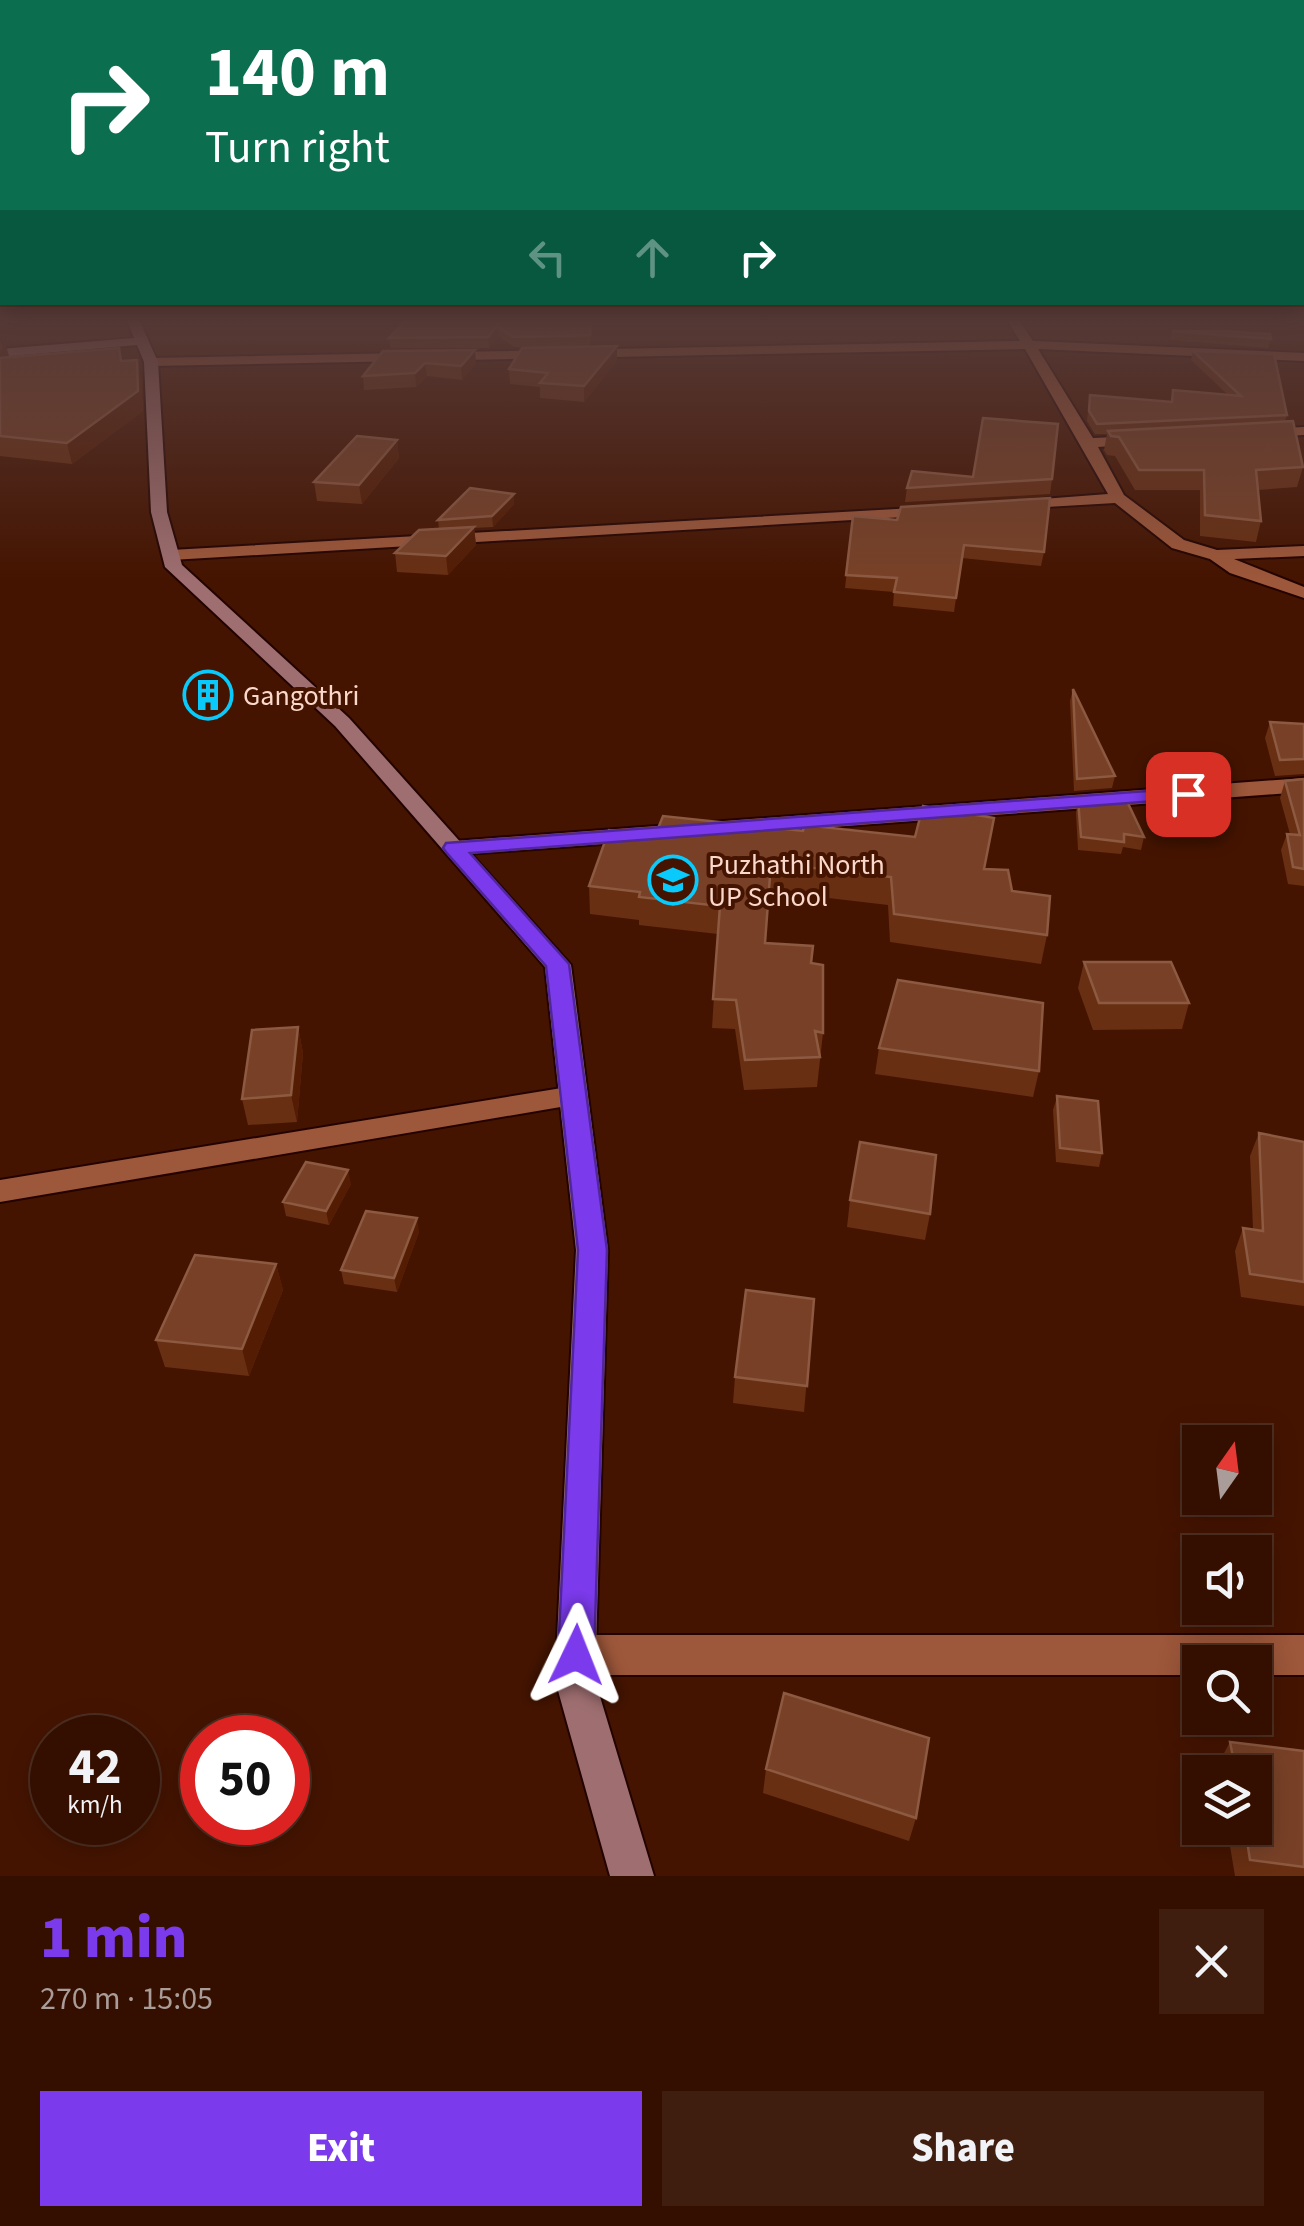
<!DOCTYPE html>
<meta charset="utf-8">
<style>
:root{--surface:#340f00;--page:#3f1d0f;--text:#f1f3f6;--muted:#a99c99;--line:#4e2f22;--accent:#7c3aed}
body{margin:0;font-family:"Source Sans 3",sans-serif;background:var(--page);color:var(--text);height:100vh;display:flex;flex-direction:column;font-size:38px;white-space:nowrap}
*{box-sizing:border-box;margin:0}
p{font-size:32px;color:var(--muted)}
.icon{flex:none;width:55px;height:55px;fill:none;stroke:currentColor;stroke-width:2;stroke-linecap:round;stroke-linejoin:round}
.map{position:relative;height:1876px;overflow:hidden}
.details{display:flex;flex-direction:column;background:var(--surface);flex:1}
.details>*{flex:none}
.guide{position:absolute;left:0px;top:0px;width:1305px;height:305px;box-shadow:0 5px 25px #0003,0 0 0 2px var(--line);background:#0b6e4f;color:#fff;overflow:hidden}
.needle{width:65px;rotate:14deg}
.tools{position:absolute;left:1182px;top:1425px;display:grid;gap:20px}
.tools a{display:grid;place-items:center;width:90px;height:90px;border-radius:0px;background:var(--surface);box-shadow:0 5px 25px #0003,0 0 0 2px var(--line);font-size:50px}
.speed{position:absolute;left:30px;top:1715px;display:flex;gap:20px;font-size:50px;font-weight:700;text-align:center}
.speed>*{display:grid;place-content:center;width:130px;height:130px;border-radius:50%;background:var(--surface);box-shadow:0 5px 25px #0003,0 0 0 2px var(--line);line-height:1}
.speed small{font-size:25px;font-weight:400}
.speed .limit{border:15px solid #d22;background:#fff;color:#111}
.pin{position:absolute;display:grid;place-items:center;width:85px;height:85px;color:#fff;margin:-42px;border-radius:20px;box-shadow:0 5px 15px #0006}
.me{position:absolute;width:110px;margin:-55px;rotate:2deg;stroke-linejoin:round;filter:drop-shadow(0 0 8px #0008)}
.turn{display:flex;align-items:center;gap:35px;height:210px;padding:0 40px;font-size:45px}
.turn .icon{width:130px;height:130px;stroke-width:2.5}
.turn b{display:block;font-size:70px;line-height:85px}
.lanes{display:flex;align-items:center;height:95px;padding:0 40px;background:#0003;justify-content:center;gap:50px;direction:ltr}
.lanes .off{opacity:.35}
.round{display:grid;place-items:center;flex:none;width:105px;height:105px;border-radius:0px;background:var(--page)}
.summary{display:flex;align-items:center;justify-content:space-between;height:170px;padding:0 40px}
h1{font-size:60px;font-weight:800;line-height:75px;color:var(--accent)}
.cta{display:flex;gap:20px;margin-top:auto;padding:20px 40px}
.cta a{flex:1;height:115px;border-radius:0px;background:var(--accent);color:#fff;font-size:40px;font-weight:800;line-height:115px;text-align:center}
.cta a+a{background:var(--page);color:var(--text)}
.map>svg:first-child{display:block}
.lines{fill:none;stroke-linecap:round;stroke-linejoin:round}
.minor-casing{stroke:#230300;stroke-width:4}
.secondary-casing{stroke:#230300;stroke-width:4}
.minor{fill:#9d573a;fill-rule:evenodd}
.secondary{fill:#9e6e70;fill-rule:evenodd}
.wall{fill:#682f13}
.shaded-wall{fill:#531c03}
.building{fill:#784127;stroke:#8c5941;stroke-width:2.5}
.route{fill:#7c3aed;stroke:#51269a;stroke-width:2.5}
.labels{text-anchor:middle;stroke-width:8;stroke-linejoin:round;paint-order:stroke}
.poi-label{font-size:28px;fill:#fad9cc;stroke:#451400;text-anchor:start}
</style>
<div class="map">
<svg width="1304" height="1876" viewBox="0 0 1304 1876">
<rect width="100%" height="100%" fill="#451400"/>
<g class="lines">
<!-- minor casing -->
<g class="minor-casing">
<path id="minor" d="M 1005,317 L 1017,317 L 1033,341 L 1304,353 L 1304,361 L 1038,349 L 1093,438 L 1138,436 L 1145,440 L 1138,444 L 1098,447 L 1124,495 L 1184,540 L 1217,550 L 1304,546 L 1304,556 L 1234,559 L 1304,587 L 1304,598 L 1230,573 L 1210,559 L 1172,548 L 1115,503 L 1010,509 L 1008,506 L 1016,501 L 1108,494 L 1025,349 L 151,366 L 144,362 L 151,358 L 1020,341 Z
M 1304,427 L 1304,435 L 1263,437 L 1256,433 L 1263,429 Z
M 932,507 L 940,512 L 938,515 L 171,560 L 162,555 L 171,550 Z
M 1304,778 L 1304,792 L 454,855 L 442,848 L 454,841 Z
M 574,1086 L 584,1089 L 588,1096 L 584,1103 L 0,1202 L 0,1180 Z
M 576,1635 L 1304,1635 L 1304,1675 L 1255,1675 L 1255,1662 L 1200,1662 L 1200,1675 L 576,1675 L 562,1669 L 556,1655 L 562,1641 Z"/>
</g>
<!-- secondary casing -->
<g class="secondary-casing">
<path id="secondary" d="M 126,317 L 138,317 L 158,362 L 167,512 L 182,565 L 349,718 L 571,965 L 608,1250 L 595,1680 L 654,1876 L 610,1876 L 555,1680 L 576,1250 L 545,967 L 335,726 L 165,567 L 151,512 L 144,362 L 137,345 L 0,357 L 0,349 L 134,338 Z"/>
</g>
<!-- minor -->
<use href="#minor" class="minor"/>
<!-- secondary -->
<use href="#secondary" class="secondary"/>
</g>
<!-- wall -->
<path class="wall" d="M 409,317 L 592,317 L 590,346 L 514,347 L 498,336 L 489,348 L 390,348 L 389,338 Z
M 1172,331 L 1271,339 L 1268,348 L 1170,340 Z
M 0,341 L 9,358 L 121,361 L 141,379 L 143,411 L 72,464 L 0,456 Z
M 383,351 L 476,363 L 462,380 L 427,376 L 416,387 L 364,390 L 363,376 Z
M 1193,351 L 1287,415 L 1285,421 L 1303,467 L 1297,487 L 1258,490 L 1261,521 L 1256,542 L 1200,536 L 1200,490 L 1135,490 L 1115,456 L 1107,455 L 1104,450 L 1107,434 L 1095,434 L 1087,421 L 1090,395 L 1171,402 L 1173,390 L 1227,394 L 1191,360 Z
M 617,361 L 584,402 L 540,398 L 540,387 L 510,384 L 509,369 Z
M 397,440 L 399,458 L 362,504 L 317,501 L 314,482 Z
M 973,477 L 1052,479 L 1050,494 L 905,502 L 907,488 Z
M 514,504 L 493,527 L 474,528 L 476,545 L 448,575 L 397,572 L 395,553 L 439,529 L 438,520 Z
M 853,516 L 1044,552 L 1041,566 L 962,558 L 954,612 L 893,606 L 894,592 L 845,588 Z
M 1073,689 L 1115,776 L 1112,788 L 1074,791 L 1070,701 Z
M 1270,722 L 1304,724 L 1304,774 L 1275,776 L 1265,738 Z
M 1304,779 L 1304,886 L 1288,884 L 1281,850 L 1287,834 L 1290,834 L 1280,798 L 1285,781 Z
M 1078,800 L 1144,837 L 1141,850 L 1123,847 L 1121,854 L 1078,850 L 1076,813 Z
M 655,836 L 985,869 L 1012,891 L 1047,935 L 1041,964 L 890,942 L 888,905 L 769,891 L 765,943 L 813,946 L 812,963 L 823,1033 L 817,1087 L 744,1090 L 735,1029 L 712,1028 L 718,934 L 639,925 L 639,920 L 590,914 L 589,886 Z
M 1084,962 L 1189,1003 L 1182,1029 L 1093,1030 L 1078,988 Z
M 298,1027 L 303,1053 L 297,1122 L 248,1125 L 242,1099 Z
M 879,1048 L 1039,1071 L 1033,1097 L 875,1074 Z
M 1057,1097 L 1102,1153 L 1099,1167 L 1056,1162 L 1053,1110 Z
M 1259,1133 L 1304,1142 L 1304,1306 L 1241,1297 L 1235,1251 L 1243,1228 L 1253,1229 L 1250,1156 Z
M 351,1184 L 329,1225 L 286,1216 L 283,1202 Z
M 850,1200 L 930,1214 L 925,1240 L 847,1227 Z
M 419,1232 L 397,1292 L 344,1284 L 341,1270 Z
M 276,1264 L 283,1290 L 249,1376 L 165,1367 L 156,1340 Z
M 814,1299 L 804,1412 L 733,1403 L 735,1377 Z
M 1230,1742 L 1304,1751 L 1304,1876 L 1235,1876 L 1227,1828 L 1255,1828 L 1255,1772 L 1218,1772 L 1217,1766 Z
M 766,1769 L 916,1818 L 909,1841 L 763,1793 Z"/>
<!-- shaded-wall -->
<path class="shaded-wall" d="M 497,326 L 498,336 L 489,348 L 488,337 Z
M 5,341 L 10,360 L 0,368 L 0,353 Z
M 617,346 L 617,361 L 584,402 L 584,386 Z
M 475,350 L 476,363 L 462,380 L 461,366 Z
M 137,360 L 141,379 L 143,411 L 72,464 L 67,443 Z
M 425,363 L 427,376 L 416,387 L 415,373 Z
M 397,440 L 399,458 L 362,504 L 359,485 Z
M 514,494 L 514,504 L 493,527 L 492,516 Z
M 474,527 L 476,545 L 448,575 L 446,556 Z
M 298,1027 L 303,1053 L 297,1122 L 291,1095 Z
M 348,1170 L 351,1184 L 329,1225 L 326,1211 Z
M 417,1218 L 419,1232 L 397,1292 L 394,1278 Z
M 276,1264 L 283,1290 L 249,1376 L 242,1349 Z"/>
<!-- building -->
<path class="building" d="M 409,317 L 591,317 L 590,335 L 513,337 L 497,326 L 488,337 L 389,338 Z
M 1172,331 L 1221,331 L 1270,334 L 1271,339 Z
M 617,346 L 584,386 L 540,383 L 548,373 L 509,369 L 522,348 Z
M 119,348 L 121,361 L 137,360 L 138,391 L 67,443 L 0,436 L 0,358 Z
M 475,350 L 461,366 L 425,363 L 415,373 L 363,376 L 383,351 Z
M 1193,351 L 1274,354 L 1287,415 L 1097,424 L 1089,411 L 1090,395 L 1172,402 L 1173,390 L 1241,396 Z
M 983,418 L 1058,424 L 1052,479 L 907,488 L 912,471 L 973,477 Z
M 1293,421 L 1303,467 L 1256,470 L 1261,521 L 1205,515 L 1204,470 L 1139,470 L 1119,437 L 1111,436 L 1108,431 Z
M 357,436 L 397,440 L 359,485 L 314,482 Z
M 470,488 L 514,494 L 492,516 L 438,520 Z
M 1050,498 L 1044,552 L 964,545 L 956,598 L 894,592 L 897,578 L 846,575 L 853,516 L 897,520 L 901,507 Z
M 474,527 L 446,556 L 395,553 L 419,530 Z
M 1073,689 L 1115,776 L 1077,779 Z
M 1270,722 L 1304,724 L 1304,759 L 1280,760 Z
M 1304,779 L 1304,869 L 1293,867 L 1287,834 L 1300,835 L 1285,781 Z
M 1125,797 L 1144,837 L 1124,834 L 1124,842 L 1081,837 L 1078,800 Z
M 923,806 L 994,818 L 984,869 L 1008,870 L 1012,891 L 1050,896 L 1047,935 L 894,914 L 891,877 L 771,863 L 765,943 L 813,946 L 811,963 L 823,965 L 823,1033 L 815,1031 L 820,1057 L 745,1060 L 736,1000 L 713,999 L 720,906 L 639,897 L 640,892 L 589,886 L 609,830 L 655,836 L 663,816 L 803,831 L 804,825 L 915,837 Z
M 1084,962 L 1171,962 L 1189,1003 L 1099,1003 Z
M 898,980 L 1043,1003 L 1039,1071 L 879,1048 Z
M 298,1027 L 291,1095 L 242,1099 L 252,1030 Z
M 1057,1096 L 1098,1101 L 1102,1153 L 1060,1148 Z
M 1259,1133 L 1304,1142 L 1304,1282 L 1250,1274 L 1243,1228 L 1263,1231 Z
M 860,1142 L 936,1155 L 930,1214 L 850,1200 Z
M 306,1162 L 348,1170 L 326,1211 L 283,1202 Z
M 366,1211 L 417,1218 L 394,1278 L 341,1270 Z
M 195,1255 L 276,1264 L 242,1349 L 156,1340 Z
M 746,1290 L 814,1299 L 807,1386 L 735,1377 Z
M 784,1693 L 929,1738 L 916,1818 L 766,1769 Z
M 1230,1742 L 1304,1751 L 1304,1867 L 1250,1860 L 1245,1828 L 1255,1828 L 1255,1772 L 1236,1772 Z"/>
<!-- sky -->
<linearGradient id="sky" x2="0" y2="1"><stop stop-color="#260b00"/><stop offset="0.55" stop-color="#563a37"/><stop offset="1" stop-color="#563a37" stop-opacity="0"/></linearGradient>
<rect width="1304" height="580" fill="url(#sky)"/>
<!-- route -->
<path class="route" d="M 1188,788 L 1195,790 L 1195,798 L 470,853 L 569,964 L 607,1250 L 594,1655 L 589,1667 L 576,1673 L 564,1667 L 558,1655 L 578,1250 L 546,966 L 446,852 L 443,848 L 446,843 Z"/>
<!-- icons -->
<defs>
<g id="building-ring" transform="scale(2.5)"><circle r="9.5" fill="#451400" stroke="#09cafa" stroke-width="1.5"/><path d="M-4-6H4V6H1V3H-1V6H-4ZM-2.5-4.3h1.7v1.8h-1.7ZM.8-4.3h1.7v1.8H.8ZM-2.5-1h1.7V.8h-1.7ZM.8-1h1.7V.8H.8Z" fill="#09cafa"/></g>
<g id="school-ring" transform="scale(2.5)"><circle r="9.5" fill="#451400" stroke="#09cafa" stroke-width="1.5"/><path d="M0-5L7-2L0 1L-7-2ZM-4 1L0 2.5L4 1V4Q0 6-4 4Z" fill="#09cafa"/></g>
</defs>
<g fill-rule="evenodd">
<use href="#building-ring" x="208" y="695"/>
<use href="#school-ring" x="673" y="880"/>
</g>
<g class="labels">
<!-- poi labels -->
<g class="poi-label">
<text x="243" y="705">Gangothri</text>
<text x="708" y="874">Puzhathi North<tspan x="708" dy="32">UP School</tspan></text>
</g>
</g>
</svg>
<div class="tools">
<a><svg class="needle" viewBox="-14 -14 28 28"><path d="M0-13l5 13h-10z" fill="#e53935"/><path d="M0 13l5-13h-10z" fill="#a99c99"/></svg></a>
<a><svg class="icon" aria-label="sound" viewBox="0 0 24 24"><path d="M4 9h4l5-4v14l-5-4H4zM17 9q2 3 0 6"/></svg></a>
<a><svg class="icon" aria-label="search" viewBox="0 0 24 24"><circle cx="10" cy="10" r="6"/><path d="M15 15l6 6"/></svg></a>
<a><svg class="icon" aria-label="layers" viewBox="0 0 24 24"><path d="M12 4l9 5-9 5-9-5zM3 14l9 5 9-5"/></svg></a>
</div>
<div class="speed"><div>42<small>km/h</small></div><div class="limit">50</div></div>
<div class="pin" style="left:1188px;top:794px;background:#d93025"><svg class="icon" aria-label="arrive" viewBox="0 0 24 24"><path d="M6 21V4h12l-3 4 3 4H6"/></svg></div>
<svg class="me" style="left:576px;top:1655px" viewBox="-20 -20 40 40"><path d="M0-17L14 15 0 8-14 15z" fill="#7c3aed" stroke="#fff" stroke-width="4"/></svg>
<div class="guide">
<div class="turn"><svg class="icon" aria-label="right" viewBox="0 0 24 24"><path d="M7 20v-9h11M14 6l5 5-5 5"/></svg><div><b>140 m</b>Turn right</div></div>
<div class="lanes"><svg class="icon off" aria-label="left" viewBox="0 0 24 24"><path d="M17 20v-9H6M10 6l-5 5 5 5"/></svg><svg class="icon off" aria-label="ahead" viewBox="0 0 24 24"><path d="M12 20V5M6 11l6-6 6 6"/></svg><svg class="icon" aria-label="right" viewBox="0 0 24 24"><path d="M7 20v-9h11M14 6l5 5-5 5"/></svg></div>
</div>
</div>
<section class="details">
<div class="summary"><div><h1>1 min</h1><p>270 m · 15:05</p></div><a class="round"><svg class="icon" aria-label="close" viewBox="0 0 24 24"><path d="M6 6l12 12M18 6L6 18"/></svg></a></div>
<div class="cta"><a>Exit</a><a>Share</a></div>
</section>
